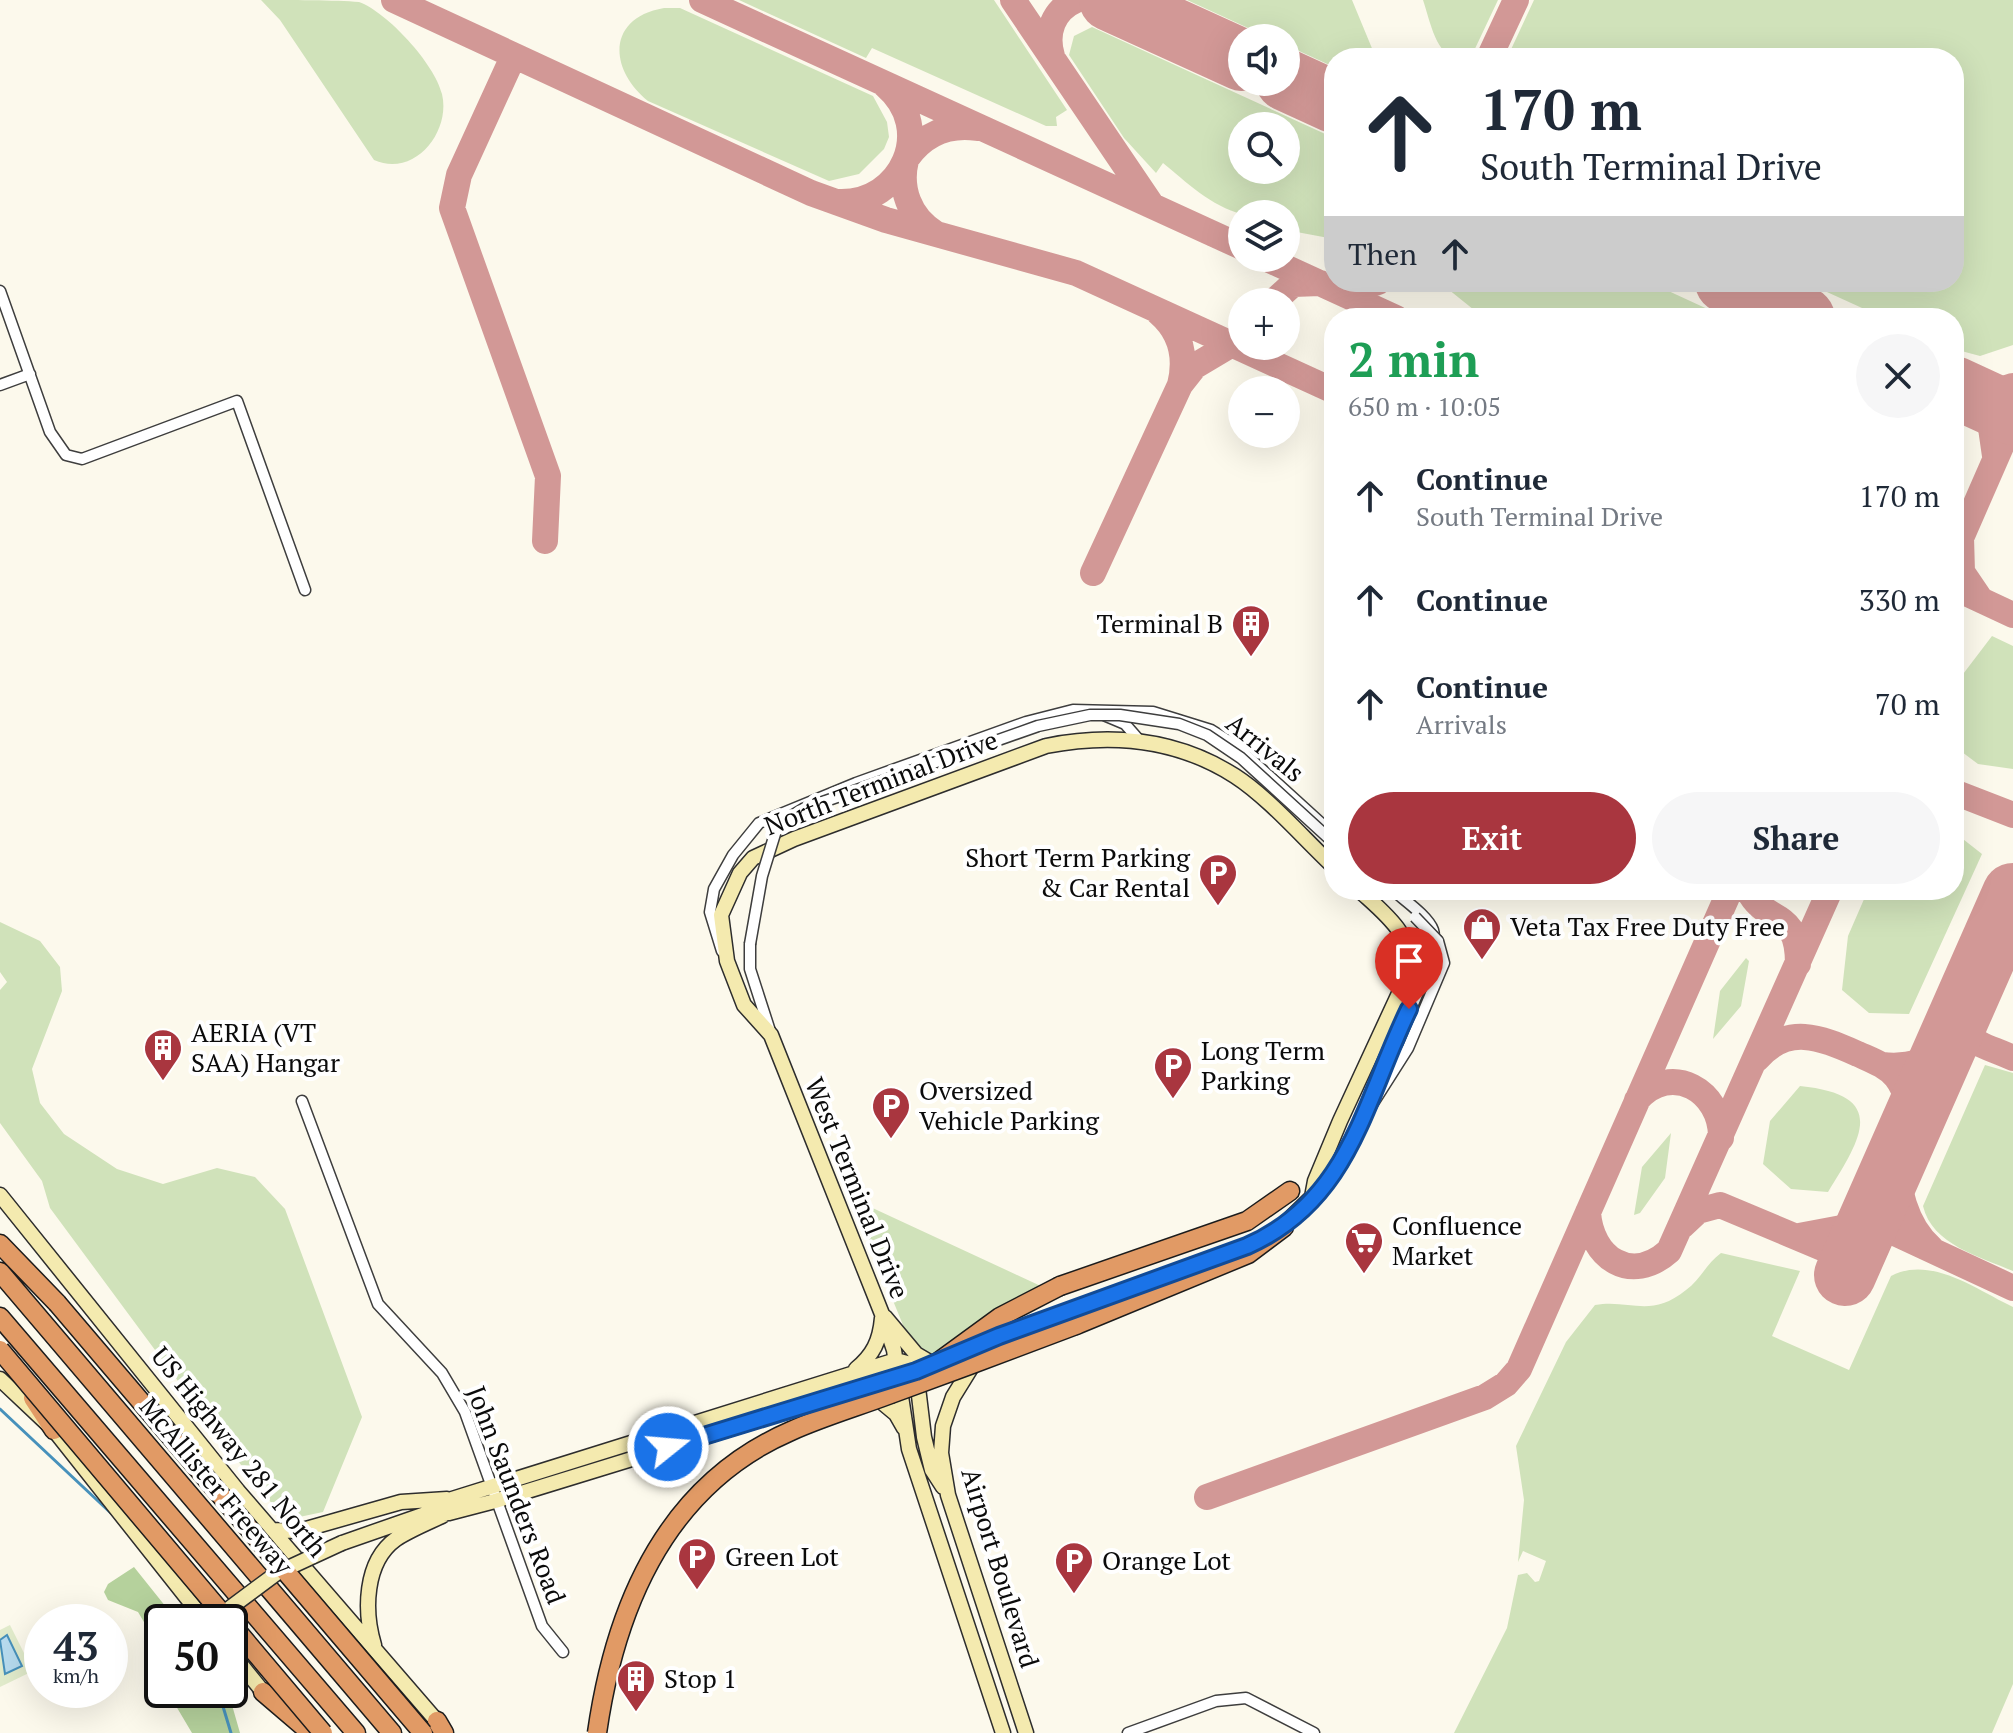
<!DOCTYPE html>
<meta charset="utf-8">
<style>
:root{--surface:#fff;--page:#f6f6f7;--text:#1f2937;--muted:#747a83;--accent:#a9363f}
body{margin:0;font-family:"PT Serif",serif;background:var(--page);color:var(--text);height:100vh;display:flex;flex-direction:column;font-size:30px;white-space:nowrap}
*{box-sizing:border-box;margin:0}
p{font-size:26px;color:var(--muted)}
.icon{flex:none;width:44px;height:44px;fill:none;stroke:currentColor;stroke-width:2;stroke-linecap:round;stroke-linejoin:round}
.map{position:relative;flex:1;overflow:hidden}
.details{position:absolute;left:1324px;top:308px;width:640px;height:592px;display:flex;flex-direction:column;background:var(--surface);border-radius:32px;box-shadow:0 8px 32px #0002}
.details>*{flex:none}
.banner{position:absolute;left:1324px;top:48px;width:640px;height:244px;border-radius:32px;box-shadow:0 8px 32px #0002;background:#fff;color:var(--text);overflow:hidden}
.controls{position:absolute;left:1228px;top:24px;display:grid;gap:16px}
.controls a{display:grid;place-items:center;width:72px;height:72px;border-radius:50%;background:var(--surface);box-shadow:0 8px 32px #0002;font-size:40px}
.speed{position:absolute;left:24px;top:1604px;display:flex;gap:16px;font-size:40px;font-weight:700;text-align:center}
.speed>*{display:grid;place-content:center;width:104px;height:104px;border-radius:50%;background:var(--surface);box-shadow:0 8px 32px #0002;line-height:1}
.speed small{font-size:20px;font-weight:400}
.speed .limit{border:4px solid #111;border-radius:12px;background:#fff;color:#111}
.pin{position:absolute;display:grid;place-items:center;width:68px;height:68px;color:#fff;margin:-82px -34px;border-radius:50% 50% 50% 0;rotate:-45deg;box-shadow:0 0 8px #0007}
.pin .icon{rotate:45deg}
.me{position:absolute;width:88px;margin:-44px;rotate:73deg;stroke-linejoin:round;filter:drop-shadow(0 0 6px #0008)}
.turn{display:flex;align-items:center;gap:28px;height:168px;padding:0 24px;font-size:36px}
.turn .icon{width:104px;height:104px;stroke-width:2.5}
.turn b{display:block;font-size:56px;line-height:68px}
.then{display:flex;align-items:center;height:76px;padding:0 24px;background:#0003;gap:16px;font-size:30px}
.round{display:grid;place-items:center;flex:none;width:84px;height:84px;border-radius:42px;background:var(--page)}
.headline{display:flex;align-items:center;justify-content:space-between;height:136px;padding:0 24px}
h1{font-size:48px;font-weight:600;line-height:60px;color:#1e9e55}
.action{display:flex;gap:16px;margin-top:auto;padding:16px 24px}
.action a{flex:1;height:92px;border-radius:48px;background:var(--accent);color:#fff;font-size:32px;font-weight:600;line-height:92px;text-align:center}
.action a+a{background:var(--page);color:var(--text)}
ul{padding:0;list-style:none}
li{display:flex;align-items:center;gap:24px;height:104px;padding:0 24px}
li div{flex:1}
li b{display:block;font-size:30px}
li em{font-style:normal}
.map>svg:first-child{display:block}
.green{fill:#d0e2ba;fill-rule:evenodd}
.forest{fill:#b5d19c}
.pitch{fill:#e1ebcb}
.water{fill:#b7dbee;stroke:#4791bb;stroke-width:2}
.lines{fill:none;stroke-linecap:round;stroke-linejoin:round}
.stream{stroke:#4791bb;stroke-width:3}
.taxiway{stroke:#d29896;stroke-width:26}
.runway{stroke:#d29896;stroke-width:62}
.street-casing{stroke:#3e3e3e;stroke-width:13}
.secondary-casing{stroke:#2d2d2d;stroke-width:17}
.highway-casing{stroke:#1c1c1c;stroke-width:21}
.street{stroke:#fff;stroke-width:10}
.secondary{stroke:#f4eaaf;stroke-width:14}
.highway{stroke:#e19a65;stroke-width:18}
.street-bridge-casing{stroke:#3e3e3e;stroke-width:13;stroke-linecap:butt}
.secondary-bridge-casing{stroke:#2d2d2d;stroke-width:17;stroke-linecap:butt}
.highway-bridge-casing{stroke:#1c1c1c;stroke-width:21;stroke-linecap:butt}
.street-bridge{stroke:#fff;stroke-width:10}
.secondary-bridge{stroke:#f4eaaf;stroke-width:14}
.highway-bridge{stroke:#e19a65;stroke-width:18}
.route-casing{stroke:#114b97;stroke-width:20}
.route{stroke:#1a73e8;stroke-width:14}
.labels{text-anchor:middle;stroke-width:8;stroke-linejoin:round;paint-order:stroke}
.poi-label{font-size:26px;fill:#0b0b0b;stroke:#fff;text-anchor:start}
.street-label{font-size:26px;fill:#0b0b0b;stroke:#fff}
</style>
<div class="map">
<svg width="2013" height="1733" viewBox="0 0 2013 1733">
<rect width="100%" height="100%" fill="#fcf9ec"/>
<!-- green -->
<path class="green" d="M 261,0 C 287,0 337,0 359,2 C 387,12 435,64 442,94 C 451,131 415,178 374,160 L 280,20 Z
M 739,0 L 994,0 L 1067,110 L 1056,117 L 1057,126 L 1046,126 L 872,48 L 866,58 Z
M 1187,0 L 1352,0 L 1376,58 L 1334,58 L 1334,67 L 1286,45 L 1286,38 L 1270,38 Z
M 1423,0 L 1498,0 L 1472,55 C 1438,71 1431,23 1423,0 Z
M 1534,0 L 2013,0 L 2013,345 L 1980,356 L 1954,349 L 1954,318 L 1884,318 L 1805,282 L 1954,282 L 1954,58 L 1507,58 Z
M 664,8 L 680,8 L 873,96 L 887,122 L 889,137 L 884,149 L 859,174 L 829,181 L 648,101 C 609,70 606,18 664,8 Z
M 1092,27 L 1334,138 L 1334,239 L 1286,230 L 1286,214 C 1272,214 1255,217 1242,214 C 1212,207 1185,181 1163,163 L 1156,173 L 1124,138 L 1069,55 L 1074,36 ZM 1242,126 L 1286,126 L 1286,170 L 1242,170 Z
M 1418,282 L 1649,282 L 1727,318 L 1484,318 L 1443,285 L 1425,290 Z
M 1992,636 L 2013,646 L 2013,769 L 1978,764 L 1954,746 L 1957,682 Z
M 1954,832 L 1982,854 L 1909,1014 L 1869,1013 L 1842,990 L 1848,936 L 1868,890 L 1954,890 Z
M 0,922 L 40,941 L 60,967 L 62,991 L 32,1069 L 40,1103 L 64,1134 L 117,1169 L 163,1184 L 217,1168 L 255,1177 L 285,1209 L 362,1417 L 323,1512 L 285,1520 L 226,1446 L 50,1208 L 42,1181 L 0,1123 L 0,990 L 7,982 L 0,972 Z
M 1746,958 L 1749,961 L 1741,1006 L 1713,1039 L 1720,991 Z
M 1985,1065 L 2013,1073 L 2013,1271 C 1981,1257 1932,1245 1923,1206 Z
M 1800,1086 C 1888,1095 1863,1136 1828,1192 L 1791,1189 L 1763,1164 L 1770,1121 Z
M 1671,1133 L 1665,1178 L 1640,1213 L 1634,1215 L 1642,1167 Z
M 851,1198 L 1058,1294 L 1006,1324 L 935,1356 L 912,1347 Z
M 1721,1253 L 1800,1271 L 1772,1336 L 1849,1370 L 1891,1276 C 1931,1255 1977,1290 2013,1307 L 2013,1684 L 1992,1733 L 1454,1733 L 1507,1628 L 1518,1575 L 1527,1573 L 1535,1582 L 1539,1581 L 1546,1561 L 1523,1551 L 1518,1562 L 1524,1500 L 1516,1446 L 1566,1342 L 1595,1305 C 1631,1299 1650,1319 1686,1290 C 1700,1280 1707,1263 1721,1253 Z"/>
<!-- forest -->
<path class="forest" d="M 134,1567 L 178,1622 L 162,1622 L 162,1690 L 222,1690 L 232,1705 L 240,1733 L 192,1733 L 176,1706 L 153,1698 L 152,1680 L 160,1649 L 138,1612 L 108,1600 L 104,1592 L 108,1584 Z"/>
<!-- pitch -->
<path class="pitch" d="M 10,1625 L 33,1671 L 0,1687 L 0,1630 Z"/>
<!-- water -->
<path class="water" d="M 7,1635 L 22,1666 L 5,1674 L 0,1640 Z"/>
<g class="lines">
<!-- stream -->
<path class="stream" d="M 0,1409 L 114,1516
M 185,1607 L 195,1622
M 218,1690 L 231,1733"/>
<!-- taxiway -->
<path class="taxiway" d="M 394,0 L 811,193 L 886,220 L 1076,273 L 1334,391
M 702,0 L 1242,247
M 1013,0 L 1151,204
M 1104,0 L 1127,8
M 1052,56 C 1045,33 1053,10 1076,0
M 513,57 L 459,175 L 452,208 L 548,476 L 545,541
M 1489,58 L 1516,0
M 907,158 C 924,134 949,124 977,128
M 906,160 C 899,188 909,217 935,233
M 839,202 C 902,204 936,129 886,86
M 1265,258 L 1396,318
M 1338,289 L 1355,290 L 1378,282
M 1273,302 L 1293,284 L 1320,283
M 1159,313 C 1181,332 1187,357 1180,385
M 1964,391 L 1990,421 L 1995,456
M 1964,391 L 1988,394 L 2013,386
M 1961,537 L 1962,572 L 1981,600
M 1954,554 L 2013,419
M 1093,573 L 1180,385 L 1195,366 L 1242,338
M 1968,594 L 2013,615
M 1954,792 L 2013,815
M 1748,890 C 1766,926 1798,907 1798,964
M 1968,997 C 1959,1045 1973,1040 2013,1058
M 1757,1059 C 1788,1023 1821,1038 1858,1054 C 1871,1060 1886,1065 1896,1077 C 1908,1092 1909,1110 1909,1130
M 1882,1065 C 1911,1068 1930,1061 1949,1040
M 1637,1100 C 1671,1061 1722,1091 1721,1138
M 1899,1154 C 1895,1186 1906,1226 1931,1248
M 1588,1212 C 1591,1258 1631,1285 1669,1251 L 1830,890
M 1869,1221 L 2013,1288
M 1682,1226 L 1698,1211 L 1720,1205 L 1851,1260
M 1799,1236 L 1847,1227 L 1876,1205
M 1207,1497 L 1485,1397 L 1506,1384 L 1519,1369 L 1730,890"/>
<!-- runway -->
<path class="runway" d="M 1110,0 L 1242,60
M 1286,80 L 1334,102
M 1726,282 L 1804,318
M 1954,387 L 2013,414
M 1845,1275 L 2013,894"/>
<!-- street casing -->
<g class="street-casing">
<path id="street" d="M 0,291 L 50,432 L 66,455 L 82,459 L 237,401 L 305,590
M 0,385 L 30,374
M 1106,716 L 1125,724 L 1139,740
M 750,944 L 750,969 L 770,1031
M 722,951 L 710,912 L 714,889 L 733,855 L 759,823 L 856,783 L 1026,722 L 1073,710 L 1153,712 L 1211,730 L 1235,745 L 1334,835
M 1374,1094 C 1385,1059 1442,957 1433,930 C 1428,916 1404,900 1393,890
M 302,1101 L 378,1304 L 442,1373 L 465,1412 L 542,1626 L 563,1652
M 1312,1197 L 1331,1181 L 1368,1111 L 1408,1048 L 1444,963 L 1438,941
M 1128,1733 L 1216,1701 L 1246,1698 L 1314,1733"/>
</g>
<!-- secondary casing -->
<g class="secondary-casing">
<path id="secondary" d="M 0,1195 L 238,1491 L 442,1727
M 1275,1233 L 1312,1197 L 1315,1181 L 1340,1121 L 1408,974 C 1416,936 1385,914 1359,890
M 885,1317 L 916,1354 L 933,1364
M 961,1352 L 1238,1249
M 896,1360 L 907,1363 L 916,1371 L 924,1437 L 932,1470 L 943,1487
M 974,1363 L 953,1397 L 943,1426 L 941,1453 L 948,1495 L 1026,1733
M 856,1369 C 873,1355 880,1341 882,1318
M 0,1379 L 54,1430 L 206,1622
M 872,1394 L 896,1414 L 904,1428
M 425,1514 L 449,1513 L 495,1501 L 905,1375
M 271,1530 L 299,1531 L 401,1502 L 447,1499
M 342,1543 L 425,1514 L 452,1499 L 896,1360
M 374,1645 C 364,1612 364,1562 396,1539 C 410,1530 427,1523 442,1516
M 230,1651 L 268,1698
M 1003,1733 L 909,1449 L 894,1350 L 882,1314 L 771,1035 L 744,1005 L 727,961 L 721,915 L 740,873 L 753,858 L 794,839 L 1046,746 C 1111,733 1177,739 1235,776 C 1269,798 1303,838 1334,867"/>
</g>
<!-- highway casing -->
<g class="highway-casing">
<path id="highway" d="M 0,1244 L 57,1303
M 0,1272 L 392,1733
M 1060,1286 L 1247,1221 L 1290,1191
M 0,1317 L 356,1733
M 1076,1325 L 1248,1254 L 1284,1227
M 33,1398 L 54,1430
M 263,1692 L 311,1733
M 437,1721 L 444,1733"/>
</g>
<!-- street -->
<use href="#street" class="street"/>
<!-- secondary -->
<use href="#secondary" class="secondary"/>
<!-- highway -->
<use href="#highway" class="highway"/>
<!-- street-bridge casing -->
<g class="street-bridge-casing">
<path id="street-bridge" d="M 1415,917 L 1438,941
M 750,944 L 762,876 L 778,824 L 803,809 L 1038,726 L 1090,715 L 1120,715 L 1179,724 L 1207,735 L 1241,758 L 1334,843"/>
</g>
<!-- secondary-bridge casing -->
<g class="secondary-bridge-casing">
<path id="secondary-bridge" d="M 211,1622 L 277,1573 L 342,1543"/>
</g>
<!-- highway-bridge casing -->
<g class="highway-bridge-casing">
<path id="highway-bridge" d="M 57,1303 L 423,1733
M 0,1350 L 323,1733
M 915,1379 L 1000,1317 L 1060,1286
M 597,1733 C 615,1607 666,1485 791,1431 C 822,1417 856,1407 888,1395 C 951,1372 1013,1349 1076,1325"/>
</g>
<!-- street-bridge -->
<use href="#street-bridge" class="street-bridge"/>
<!-- secondary-bridge -->
<use href="#secondary-bridge" class="secondary-bridge"/>
<!-- highway-bridge -->
<use href="#highway-bridge" class="highway-bridge"/>
</g>
<g class="lines">
<!-- route casing -->
<g class="route-casing">
<path id="route" d="M 668,1447 L 916,1371 L 999,1336 L 1247,1246 C 1351,1200 1364,1101 1409,1009"/>
</g>
<!-- route -->
<use href="#route" class="route"/>
</g>
<!-- icons -->
<defs>
<g id="building-pin" transform="scale(2)"><path d="M0 17L-7.5 6A9.5 9.5 0 1 1 7.5 6Z" fill="#a9363f" stroke="#fff"/><path d="M-4-6H4V6H1V3H-1V6H-4ZM-2.5-4.3h1.7v1.8h-1.7ZM.8-4.3h1.7v1.8H.8ZM-2.5-1h1.7V.8h-1.7ZM.8-1h1.7V.8H.8Z" fill="#fff"/></g>
<g id="parking-pin" transform="scale(2)"><path d="M0 17L-7.5 6A9.5 9.5 0 1 1 7.5 6Z" fill="#a9363f" stroke="#fff"/><path d="M-3.5-5.5H1a3.5 3.5 0 0 1 0 7H-1V5.5H-3.5ZM-1-3.4V-.6H.8a1.4 1.4 0 0 0 0-2.8Z" fill="#fff"/></g>
<g id="shop-pin" transform="scale(2)"><path d="M0 17L-7.5 6A9.5 9.5 0 1 1 7.5 6Z" fill="#a9363f" stroke="#fff"/><path d="M-5-2.5h2.3a2.7 3.5 0 0 1 5.4 0H5L5.5 6h-11ZM-1.5-2.5h3a1.5 2.3 0 0 0-3 0Z" fill="#fff"/></g>
<g id="supermarket-pin" transform="scale(2)"><path d="M0 17L-7.5 6A9.5 9.5 0 1 1 7.5 6Z" fill="#a9363f" stroke="#fff"/><path d="M-6-5.5h2.5l.6 2H6L4.5 2H-2.5L-4.4-4H-6ZM-1.5 3.2a1.3 1.3 0 1 0 .1 0ZM3 3.2a1.3 1.3 0 1 0 .1 0Z" fill="#fff"/></g>
</defs>
<g fill-rule="evenodd">
<use href="#building-pin" x="1251" y="624"/>
<use href="#parking-pin" x="1218" y="873"/>
<use href="#shop-pin" x="1482" y="927"/>
<use href="#building-pin" x="163" y="1048"/>
<use href="#parking-pin" x="1173" y="1066"/>
<use href="#parking-pin" x="891" y="1106"/>
<use href="#supermarket-pin" x="1364" y="1241"/>
<use href="#parking-pin" x="697" y="1557"/>
<use href="#parking-pin" x="1074" y="1561"/>
<use href="#building-pin" x="636" y="1679"/>
</g>
<g class="labels">
<!-- poi labels -->
<g class="poi-label">
<text x="1223" y="633" text-anchor="end">Terminal B</text>
<text x="1190" y="867" text-anchor="end">Short Term Parking<tspan x="1190" dy="30">&amp; Car Rental</tspan></text>
<text x="1510" y="936">Veta Tax Free Duty Free</text>
<text x="191" y="1042">AERIA (VT<tspan x="191" dy="30">SAA) Hangar</tspan></text>
<text x="1201" y="1060">Long Term<tspan x="1201" dy="30">Parking</tspan></text>
<text x="919" y="1100">Oversized<tspan x="919" dy="30">Vehicle Parking</tspan></text>
<text x="1392" y="1235">Confluence<tspan x="1392" dy="30">Market</tspan></text>
<text x="725" y="1566">Green Lot</text>
<text x="1102" y="1570">Orange Lot</text>
<text x="664" y="1688">Stop 1</text>
</g>
<!-- street labels -->
<g class="street-label">
<text transform="translate(1265 748) rotate(39)" y="9">Arrivals</text>
<text transform="translate(881 783) rotate(-21)" y="9">North Terminal Drive</text>
<text transform="translate(857 1188) rotate(68)" y="9">West Terminal Drive</text>
<text transform="translate(239 1452) rotate(51)" y="9">US Highway 281 North</text>
<text transform="translate(216 1486) rotate(50)" y="9">McAllister Freeway</text>
<text transform="translate(516 1495) rotate(69)" y="9">John Saunders Road</text>
<text transform="translate(1000 1568) rotate(73)" y="9">Airport Boulevard</text>
</g>
</g>
</svg>
<div class="controls">
<a><svg class="icon" aria-label="sound" viewBox="0 0 24 24"><path d="M4 9h4l5-4v14l-5-4H4zM17 9q2 3 0 6"/></svg></a>
<a><svg class="icon" aria-label="search" viewBox="0 0 24 24"><circle cx="10" cy="10" r="6"/><path d="M15 15l6 6"/></svg></a>
<a><svg class="icon" aria-label="layers" viewBox="0 0 24 24"><path d="M12 4l9 5-9 5-9-5zM3 14l9 5 9-5"/></svg></a>
<a>+</a>
<a>−</a>
</div>
<div class="speed"><div>43<small>km/h</small></div><div class="limit">50</div></div>
<div class="pin" style="left:1409px;top:1009px;background:#d93025"><svg class="icon" aria-label="arrive" viewBox="0 0 24 24"><path d="M6 21V4h12l-3 4 3 4H6"/></svg></div>
<svg class="me" style="left:668px;top:1447px" viewBox="-20 -20 40 40"><circle r="17" fill="#1a73e8" stroke="#fff" stroke-width="3"/><path d="M0-11L8 9 0 5-8 9z" fill="#fff"/></svg>
<div class="banner">
<div class="turn"><svg class="icon" aria-label="ahead" viewBox="0 0 24 24"><path d="M12 20V5M6 11l6-6 6 6"/></svg><div><b>170 m</b>South Terminal Drive</div></div>
<div class="then">Then<svg class="icon" aria-label="ahead" viewBox="0 0 24 24"><path d="M12 20V5M6 11l6-6 6 6"/></svg></div>
</div>
<section class="details">
<div class="headline"><div><h1>2 min</h1><p>650 m · 10:05</p></div><a class="round"><svg class="icon" aria-label="close" viewBox="0 0 24 24"><path d="M6 6l12 12M18 6L6 18"/></svg></a></div>
<ul>
<li><svg class="icon" aria-label="ahead" viewBox="0 0 24 24"><path d="M12 20V5M6 11l6-6 6 6"/></svg><div><b>Continue</b><p>South Terminal Drive</p></div><em>170 m</em></li>
<li><svg class="icon" aria-label="ahead" viewBox="0 0 24 24"><path d="M12 20V5M6 11l6-6 6 6"/></svg><div><b>Continue</b></div><em>330 m</em></li>
<li><svg class="icon" aria-label="ahead" viewBox="0 0 24 24"><path d="M12 20V5M6 11l6-6 6 6"/></svg><div><b>Continue</b><p>Arrivals</p></div><em>70 m</em></li>
</ul>
<div class="action"><a>Exit</a><a>Share</a></div>
</section>
</div>
